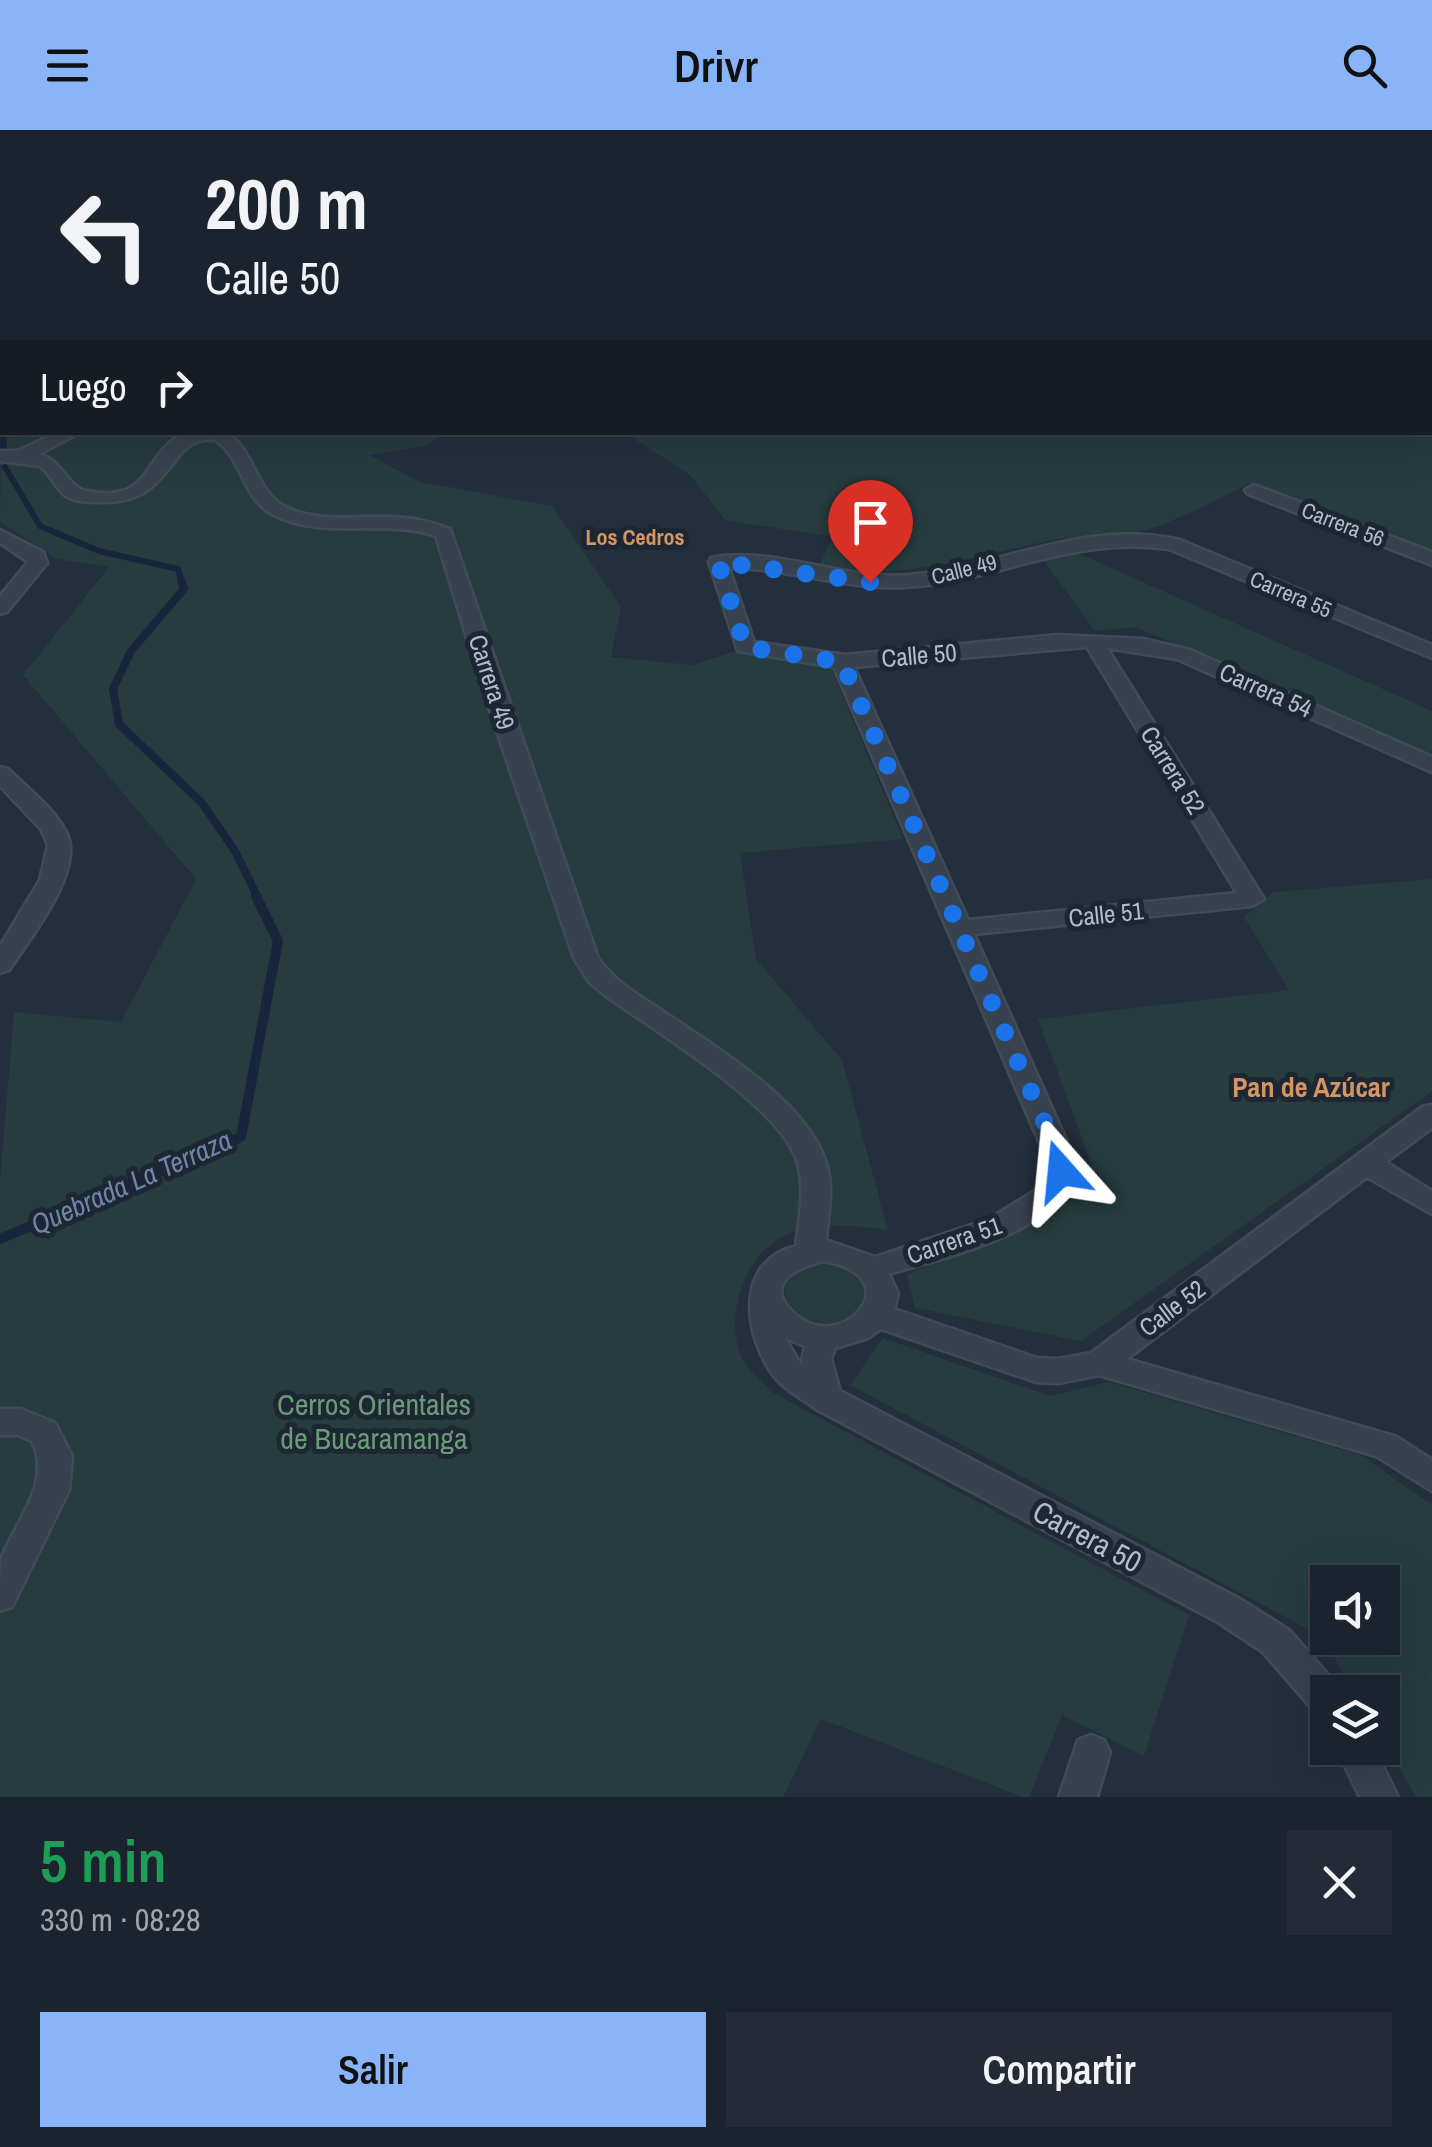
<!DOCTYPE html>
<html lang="es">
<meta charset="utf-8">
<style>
:root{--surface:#1b232e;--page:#242b36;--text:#f1f3f6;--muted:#a0a4aa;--line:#39404a;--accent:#8ab4f8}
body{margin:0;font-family:"Archivo Narrow",sans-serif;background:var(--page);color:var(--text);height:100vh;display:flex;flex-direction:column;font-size:38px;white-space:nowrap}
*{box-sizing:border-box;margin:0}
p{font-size:32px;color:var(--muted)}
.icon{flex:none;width:55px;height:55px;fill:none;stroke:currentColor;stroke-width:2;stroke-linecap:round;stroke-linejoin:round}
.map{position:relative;height:1667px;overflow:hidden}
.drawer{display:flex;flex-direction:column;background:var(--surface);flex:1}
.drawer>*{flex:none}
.hud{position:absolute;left:0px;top:0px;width:1432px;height:305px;box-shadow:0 10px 40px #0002,0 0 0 2px var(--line);background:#1b232e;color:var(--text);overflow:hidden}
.fabs{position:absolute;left:1310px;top:1435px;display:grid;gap:20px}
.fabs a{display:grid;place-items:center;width:90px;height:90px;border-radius:0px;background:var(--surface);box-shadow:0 10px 40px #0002,0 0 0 2px var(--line);font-size:50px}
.pin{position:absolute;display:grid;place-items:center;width:85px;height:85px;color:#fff;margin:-102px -42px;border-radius:50% 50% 50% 0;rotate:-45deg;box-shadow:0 0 10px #0007}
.pin .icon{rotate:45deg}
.me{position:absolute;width:110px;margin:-55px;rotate:342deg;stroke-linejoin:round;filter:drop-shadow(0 0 8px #0008)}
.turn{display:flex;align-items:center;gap:35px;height:210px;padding:0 40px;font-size:45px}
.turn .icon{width:130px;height:130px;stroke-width:2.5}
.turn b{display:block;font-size:70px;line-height:85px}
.then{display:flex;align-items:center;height:95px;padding:0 40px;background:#0003;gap:20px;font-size:38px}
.round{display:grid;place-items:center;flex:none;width:105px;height:105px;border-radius:0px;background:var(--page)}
.headline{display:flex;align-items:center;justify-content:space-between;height:170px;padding:0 40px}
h1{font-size:60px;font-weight:600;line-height:75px;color:#1e9e55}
.action{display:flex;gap:20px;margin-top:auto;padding:20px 40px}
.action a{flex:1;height:115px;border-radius:0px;background:var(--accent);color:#111;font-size:40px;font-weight:600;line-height:115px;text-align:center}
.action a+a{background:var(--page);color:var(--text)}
header{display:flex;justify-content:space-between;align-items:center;height:130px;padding:0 40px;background:var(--accent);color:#111;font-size:45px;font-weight:600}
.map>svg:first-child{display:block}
.green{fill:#263c3f;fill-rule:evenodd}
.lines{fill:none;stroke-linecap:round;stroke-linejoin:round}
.stream-far2{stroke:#17263c;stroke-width:6}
.stream-far1{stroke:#17263c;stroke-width:8}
.stream{stroke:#17263c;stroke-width:10}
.minor-casing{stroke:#414a57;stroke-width:5}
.minor{fill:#38414e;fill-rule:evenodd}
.route{stroke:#1a73e8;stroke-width:18;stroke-dasharray:0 32.4}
.labels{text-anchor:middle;stroke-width:10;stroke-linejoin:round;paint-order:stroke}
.far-street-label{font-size:22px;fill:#b4bcc9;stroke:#1d2633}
.far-neighbourhood-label{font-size:22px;font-weight:bold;fill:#d59563;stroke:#1d2633}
.street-label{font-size:25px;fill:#b4bcc9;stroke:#1d2633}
.neighbourhood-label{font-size:28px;font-weight:bold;fill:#d59563;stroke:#1d2633}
.water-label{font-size:28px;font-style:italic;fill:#6d86a8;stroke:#1d2633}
.near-park-label{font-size:30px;fill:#6b9a76;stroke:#1d2633}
.near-street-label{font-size:30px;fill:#b4bcc9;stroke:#1d2633}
</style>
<header><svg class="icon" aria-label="menu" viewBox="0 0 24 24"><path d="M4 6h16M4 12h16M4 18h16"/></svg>Drivr<svg class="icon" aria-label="search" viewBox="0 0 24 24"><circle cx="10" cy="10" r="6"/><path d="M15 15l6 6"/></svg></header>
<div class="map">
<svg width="1432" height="1667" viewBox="0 0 1432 1667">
<rect width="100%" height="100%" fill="#242f3e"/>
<!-- green -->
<path class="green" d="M 0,0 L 1432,0 L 1432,422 L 1251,353 C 1217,369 1182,389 1146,400 C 1118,409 1083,404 1054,410 C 968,427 909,451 818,438 L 833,407 L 725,390 L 690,345 L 625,303 L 1430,302 L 1430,2 L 2,2 L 0,99 Z
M 2,209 L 2,302 L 445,303 L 427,316 L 369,325 L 420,352 L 552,376 L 621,477 L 611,527 L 692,535 L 733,522 L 831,538 L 903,709 L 740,723 L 756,829 L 842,930 L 888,1100 C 857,1096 826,1092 796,1101 C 747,1114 721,1187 743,1230 C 749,1242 765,1254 775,1264 L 1189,1485 L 1144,1626 L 1062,1585 L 1029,1667 L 1023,1667 L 821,1589 L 783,1667 L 0,1667 L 0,1049 L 14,882 L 121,892 L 196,749 L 23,545 L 109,437 L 57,429 L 0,392 Z
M 1071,420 L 1432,581 L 1432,627 L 1135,497 L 1095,501 L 1040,426 Z
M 1432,749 L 1432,961 L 1081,1211 L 915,1178 L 907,1145 L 1082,1066 L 1092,1035 L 1038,889 L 1289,860 L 1244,787 L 1274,762 Z
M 825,1131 L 852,1139 L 867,1157 L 862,1178 C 808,1228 740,1140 825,1131 Z
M 883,1208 L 1050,1266 L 1109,1252 L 1361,1325 L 1432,1375 L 1432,1667 L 1416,1667 L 1383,1609 L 1382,1562 L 1355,1562 L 1321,1506 L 850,1255 ZM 1328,1452 L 1382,1452 L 1382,1508 L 1328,1508 Z"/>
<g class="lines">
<!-- stream-far2 -->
<path class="stream-far2" d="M 3,323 L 4,302
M 5,337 L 40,396 L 99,421 L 178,439 L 182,452"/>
<!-- stream-far1 -->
<path class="stream-far1" d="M 181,450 L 184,459 L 131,521 L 113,559 L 119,594 L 202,673 L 235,721 L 258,768"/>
<!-- stream -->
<path class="stream" d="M 0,1109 L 241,1007 L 278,811 L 256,766"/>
<!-- minor casing -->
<g class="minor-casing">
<path id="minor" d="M 589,0 L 601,0 L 601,2 L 589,2 Z
M 58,302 L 81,302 L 39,324 C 63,331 68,357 86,361 C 153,374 142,326 180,306 C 193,299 212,302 226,302 C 254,320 255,358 282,375 C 318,396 366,383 405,388 C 421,389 436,394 450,399 L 598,828 C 614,852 640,866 664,882 C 715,917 807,971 826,1033 C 834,1057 828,1085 826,1110 L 875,1127 L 989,1089 L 1033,1062 L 1044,1049 L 1044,1023 L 834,537 L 738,521 L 709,432 L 711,428 C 772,415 845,451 909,445 C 1001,437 1085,388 1180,410 L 1432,515 L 1432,528 L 1169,419 C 1072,405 998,452 905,457 C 845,460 788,438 729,438 L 754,512 L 845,525 L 1058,505 L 1143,509 L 1190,520 L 1432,627 L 1432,642 L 1177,529 L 1107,518 L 1264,769 L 1252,776 L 974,804 L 1072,1023 C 1086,1099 943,1127 889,1144 L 898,1164 L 894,1179 L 1037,1228 L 1058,1229 L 1091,1223 L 1422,977 L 1432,975 L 1432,998 L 1386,1032 L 1432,1061 L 1432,1084 L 1367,1047 L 1127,1229 L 1397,1307 L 1432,1330 L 1432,1361 L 1376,1326 L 1099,1245 L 1058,1253 L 1036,1252 L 881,1199 L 868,1208 L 835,1218 L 831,1229 L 840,1261 L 1240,1469 L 1289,1500 L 1343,1562 L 1328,1562 L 1328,1586 L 1315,1582 L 1263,1522 L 1216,1491 L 816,1279 C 801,1267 785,1261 773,1245 C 743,1203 735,1131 796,1116 C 799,1089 806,1058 797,1031 C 779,975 655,901 606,866 L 589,852 L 574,828 L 483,560 L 436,406 C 384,388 322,411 272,384 C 242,368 243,328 215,310 C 167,304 176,372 105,372 C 92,372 77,373 66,366 C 55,358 51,344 40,336 L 0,331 L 0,321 L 18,321 ZM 1087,517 L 1237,763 L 968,790 L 854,537 ZM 823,1131 C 916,1146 838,1231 791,1180 C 764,1152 799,1137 823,1131 ZM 785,1208 L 805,1216 L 801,1235 Z
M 1254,355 L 1432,422 L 1432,435 L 1248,364 L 1245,360 Z
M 0,400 L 43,422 L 47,433 L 7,482 L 0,484 L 0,466 L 28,432 L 0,413 Z
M 0,637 L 8,639 C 27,658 54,678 66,702 C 86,739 29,810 9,840 L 0,843 L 0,816 L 40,750 L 48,715 L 41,699 L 0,656 Z
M 0,1279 L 21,1279 L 55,1293 L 72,1326 L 69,1360 L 12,1477 L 0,1481 C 0,1464 0,1442 2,1427 C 17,1389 52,1352 32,1311 L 18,1305 L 0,1305 Z
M 1091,1605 L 1104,1610 L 1110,1622 L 1097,1667 L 1059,1667 L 1078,1610 Z
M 1336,1618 L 1374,1618 L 1398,1667 L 1360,1667 Z"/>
</g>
<!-- minor -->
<use href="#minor" class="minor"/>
</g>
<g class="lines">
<!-- route -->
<path class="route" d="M 870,452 L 718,432 L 745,517 L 842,532 L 1058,1023 L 1061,1041"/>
</g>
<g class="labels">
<!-- far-street labels -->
<g class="far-street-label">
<text transform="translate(1343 394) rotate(21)" y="8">Carrera 56</text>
<text transform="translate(964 439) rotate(-14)" y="8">Calle 49</text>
<text transform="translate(1291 464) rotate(23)" y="8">Carrera 55</text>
</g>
<!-- far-neighbourhood labels -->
<g class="far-neighbourhood-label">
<text x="635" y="415">Los Cedros</text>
</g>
<!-- street labels -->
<g class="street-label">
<text transform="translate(919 525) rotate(-5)" y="9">Calle 50</text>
<text transform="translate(492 552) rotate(72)" y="9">Carrera 49</text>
<text transform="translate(1266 560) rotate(24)" y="9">Carrera 54</text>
<text transform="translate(1173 640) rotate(58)" y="9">Carrera 52</text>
<text transform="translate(1106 784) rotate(-6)" y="9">Calle 51</text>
<text transform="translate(954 1110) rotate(-19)" y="9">Carrera 51</text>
<text transform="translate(1172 1178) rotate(-37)" y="9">Calle 52</text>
</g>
<!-- neighbourhood labels -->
<g class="neighbourhood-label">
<text x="1311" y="967">Pan de Azúcar</text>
</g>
<!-- water labels -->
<g class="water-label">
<text transform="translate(131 1052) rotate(-24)" y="10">Quebrada La Terraza</text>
</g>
<!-- near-park labels -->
<g class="near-park-label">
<text x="374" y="1285">Cerros Orientales<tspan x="374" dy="34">de Bucaramanga</tspan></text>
</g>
<!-- near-street labels -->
<g class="near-street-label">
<text transform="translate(1087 1407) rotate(28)" y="10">Carrera 50</text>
</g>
</g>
</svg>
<div class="fabs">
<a><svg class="icon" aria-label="sound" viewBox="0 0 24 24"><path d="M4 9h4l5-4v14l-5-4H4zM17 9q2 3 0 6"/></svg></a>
<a><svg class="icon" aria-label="layers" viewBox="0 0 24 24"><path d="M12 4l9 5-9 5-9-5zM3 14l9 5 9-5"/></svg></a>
</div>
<div class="pin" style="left:870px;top:452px;background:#d93025"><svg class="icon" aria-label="arrive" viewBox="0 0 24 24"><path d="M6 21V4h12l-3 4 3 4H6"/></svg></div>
<svg class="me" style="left:1061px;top:1041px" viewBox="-20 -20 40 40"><path d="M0-17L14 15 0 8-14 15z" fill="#1a73e8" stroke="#fff" stroke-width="4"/></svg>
<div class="hud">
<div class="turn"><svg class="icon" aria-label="left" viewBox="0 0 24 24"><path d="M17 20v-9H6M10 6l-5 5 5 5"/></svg><div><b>200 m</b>Calle 50</div></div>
<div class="then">Luego<svg class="icon" aria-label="right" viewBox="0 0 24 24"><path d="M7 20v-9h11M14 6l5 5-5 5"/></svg></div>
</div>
</div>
<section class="drawer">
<div class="headline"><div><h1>5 min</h1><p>330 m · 08:28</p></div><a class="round"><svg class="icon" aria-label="close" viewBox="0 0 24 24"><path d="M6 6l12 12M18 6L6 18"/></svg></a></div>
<div class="action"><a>Salir</a><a>Compartir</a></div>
</section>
